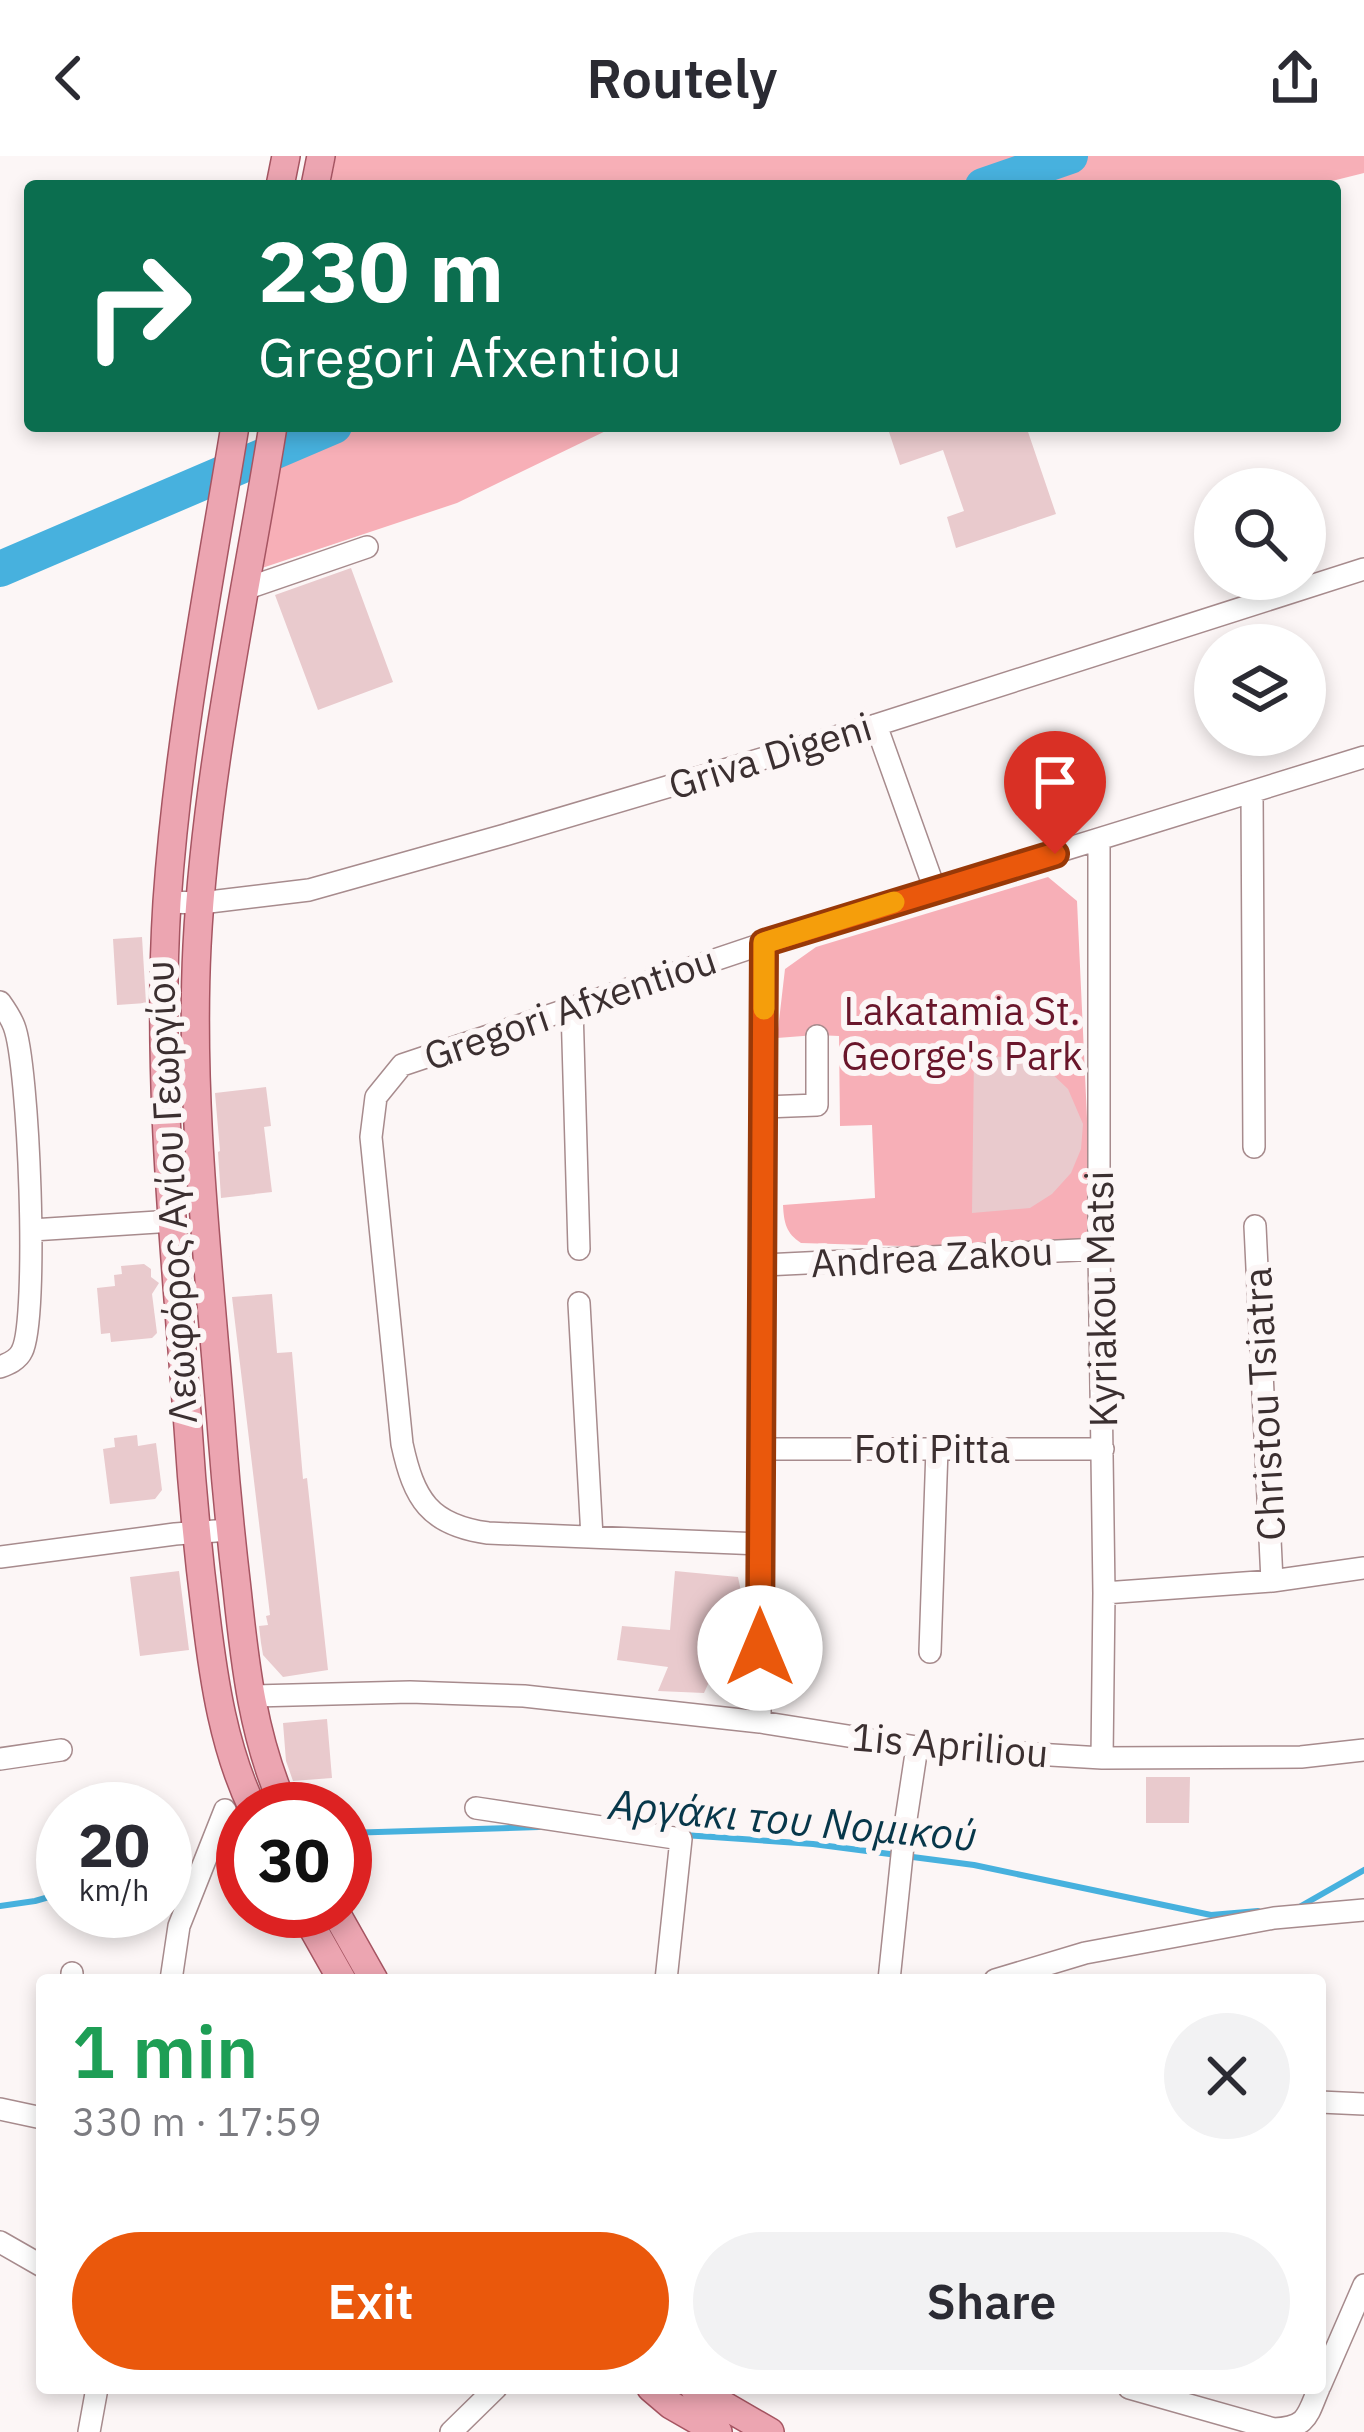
<!DOCTYPE html>
<meta charset="utf-8">
<style>
:root{--surface:#fff;--page:#f2f2f3;--text:#2b2b33;--muted:#7c7c81;--accent:#ea580c}
body{margin:0;font-family:"IBM Plex Sans",sans-serif;background:var(--page);color:var(--text);height:100vh;display:flex;flex-direction:column;font-size:45px;white-space:nowrap}
*{box-sizing:border-box;margin:0}
p{font-size:39px;color:var(--muted)}
.icon{flex:none;width:66px;height:66px;fill:none;stroke:currentColor;stroke-width:2;stroke-linecap:round;stroke-linejoin:round}
.map{position:relative;flex:1;overflow:hidden}
.side{position:absolute;left:36px;top:1818px;width:1290px;height:420px;display:flex;flex-direction:column;background:var(--surface);border-radius:12px;box-shadow:0 6px 18px #0003}
.side>*{flex:none}
.guide{position:absolute;left:24px;top:24px;width:1317px;height:252px;border-radius:12px;box-shadow:0 6px 18px #0003;background:#0b6e4f;color:#fff;overflow:hidden}
.fabs{position:absolute;left:1194px;top:312px;display:grid;gap:24px}
.fabs a{display:grid;place-items:center;width:132px;height:132px;border-radius:50%;background:var(--surface);box-shadow:0 6px 18px #0003;font-size:60px}
.speed{position:absolute;left:36px;top:1626px;display:flex;gap:24px;font-size:60px;font-weight:700;text-align:center}
.speed>*{display:grid;place-content:center;width:156px;height:156px;border-radius:50%;background:var(--surface);box-shadow:0 6px 18px #0003;line-height:1}
.speed small{font-size:30px;font-weight:400}
.speed .limit{border:18px solid #d22;background:#fff;color:#111}
.pin{position:absolute;display:grid;place-items:center;width:102px;height:102px;color:#fff;margin:-123px -51px;border-radius:50% 50% 50% 0;rotate:-45deg;box-shadow:0 0 12px #0007}
.pin .icon{rotate:45deg}
.me{position:absolute;width:132px;margin:-66px;rotate:0deg;stroke-linejoin:round;filter:drop-shadow(0 0 9px #0008)}
.turn{display:flex;align-items:center;gap:42px;height:252px;padding:0 36px;font-size:54px}
.turn .icon{width:156px;height:156px;stroke-width:2.5}
.turn b{display:block;font-size:84px;line-height:102px}
.round{display:grid;place-items:center;flex:none;width:126px;height:126px;border-radius:63px;background:var(--page)}
.headline{display:flex;align-items:center;justify-content:space-between;height:204px;padding:0 36px}
h1{font-size:72px;font-weight:600;line-height:90px;color:#1e9e55}
.primary-button{display:flex;gap:24px;margin-top:auto;padding:24px 36px}
.primary-button a{flex:1;height:138px;border-radius:72px;background:var(--accent);color:#fff;font-size:48px;font-weight:600;line-height:138px;text-align:center}
.primary-button a+a{background:var(--page);color:var(--text)}
header{display:flex;justify-content:space-between;align-items:center;height:156px;padding:0 36px;background:var(--surface);font-size:54px;font-weight:600}
.map>svg:first-child{display:block}
.green{fill:#f7afb7}
.lines{fill:none;stroke-linecap:round;stroke-linejoin:round}
.stream{stroke:#47b1de;stroke-width:6}
.river{stroke:#47b1de;stroke-width:36}
.building{fill:#e9cacd}
.minor-casing{stroke:#a78b8d;stroke-width:24}
.major-casing{stroke:#a65562;stroke-width:30}
.minor{stroke:#fff;stroke-width:21}
.major{stroke:#eca5b1;stroke-width:27}
.route-casing{stroke:#983908;stroke-width:30}
.route{stroke:#ea580c;stroke-width:21}
.slow{stroke:#f59e0b;stroke-width:21}
.labels{text-anchor:middle;stroke-width:12;stroke-linejoin:round;paint-order:stroke}
.street-label{font-size:39px;fill:#3b2f30;stroke:#fcf6f6}
.park-label{font-size:39px;fill:#6a162b;stroke:#fcf6f6}
.water-label{font-size:42px;font-style:italic;fill:#07374a;stroke:#fcf6f6}
</style>
<header><svg class="icon" aria-label="back" viewBox="0 0 24 24"><path d="M15 5l-7 7 7 7"/></svg>Routely<svg class="icon" aria-label="share" viewBox="0 0 24 24"><path d="M12 15V3M7 8l5-5 5 5M5 13v7h14v-7"/></svg></header>
<div class="map">
<svg width="1364" height="2276" viewBox="0 0 1364 2276">
<rect width="100%" height="100%" fill="#fcf6f6"/>
<!-- green -->
<path class="green" d="M 336,0 L 1364,0 L 1364,17 L 1312,30 L 330,30 Z
M 288,270 L 616,270 L 457,347 L 256,414 Z
M 1048,721 L 1077,745 L 1088,984 L 1088,1084 L 969,1092 L 801,1087 C 786,1077 784,1067 783,1049 L 875,1042 L 872,969 L 840,970 L 839,880 L 816,879 L 777,882 L 785,813 L 816,791 Z"/>
<g class="lines">
<!-- stream -->
<path class="stream" d="M 345,1677 L 539,1671
M 684,1679 L 813,1688 L 974,1709 L 1211,1759 L 1258,1755
M 165,1704 L 183,1697
M 0,1750 L 35,1745 L 63,1737
M 1301,1750 L 1364,1714"/>
<!-- river -->
<path class="river" d="M 983,30 L 1070,0
M 0,413 L 334,270"/>
</g>
<!-- building -->
<path class="building" d="M 887,270 L 1026,270 L 1056,358 L 956,392 L 947,361 L 964,355 L 943,294 L 900,309 Z
M 351,412 L 393,526 L 318,554 L 275,439 Z
M 142,781 L 146,847 L 117,849 L 113,783 Z
M 974,899 L 1018,902 L 1049,915 L 1068,933 L 1083,968 L 1081,993 L 1071,1017 L 1052,1038 L 1030,1052 L 972,1057 Z
M 266,931 L 271,970 L 264,971 L 272,1036 L 221,1042 L 218,996 L 220,995 L 215,937 Z
M 144,1108 L 151,1113 L 151,1121 L 159,1127 L 152,1138 L 157,1177 L 152,1182 L 111,1186 L 110,1177 L 101,1178 L 97,1132 L 115,1130 L 114,1119 L 122,1118 L 121,1110 Z
M 272,1138 L 277,1197 L 292,1196 L 303,1323 L 307,1322 L 328,1514 L 283,1521 L 263,1499 L 261,1487 L 259,1470 L 268,1469 L 266,1460 L 270,1459 L 232,1141 Z
M 137,1279 L 138,1290 L 156,1287 L 162,1334 L 155,1343 L 110,1348 L 103,1293 L 115,1291 L 114,1282 Z
M 179,1415 L 189,1494 L 140,1500 L 130,1421 Z
M 675,1415 L 738,1421 L 744,1450 L 739,1509 L 715,1513 L 704,1537 L 658,1535 L 668,1511 L 617,1504 L 622,1470 L 670,1474 Z
M 327,1563 L 332,1622 L 293,1625 L 286,1605 L 283,1567 Z
M 1146,1621 L 1190,1621 L 1189,1667 L 1146,1667 Z"/>
<g class="lines">
<!-- minor casing -->
<g class="minor-casing">
<path id="minor" d="M 245,433 L 367,391
M 876,569 L 935,734
M 1252,636 L 1254,991
M 1099,684 L 1099,1093 L 1104,1437 L 1102,1602
M 167,746 L 201,747 L 309,734 L 505,679 L 876,569 L 1364,413
M 0,846 C 5,853 11,862 14,870 C 29,908 39,1162 22,1195 C 18,1204 8,1208 0,1211
M 572,851 L 579,1093
M 764,951 L 817,949 L 817,880
M 1255,1070 L 1272,1425
M 32,1074 L 173,1065
M 764,1109 L 1099,1093
M 579,1147 L 592,1381
M 761,1293 L 1103,1293
M 761,1388 L 488,1377 C 429,1369 414,1343 402,1288 L 371,981 L 376,941 L 402,909 L 798,776 L 1364,601
M 0,1401 L 175,1378 L 229,1374
M 1104,1437 L 1272,1425 L 1364,1412
M 930,1496 L 937,1293
M 250,1540 L 410,1536 L 524,1540 L 760,1566 L 917,1591 L 1102,1602 L 1301,1601 L 1364,1594
M 760,1566 L 764,787
M 0,1603 L 61,1594
M 476,1652 L 681,1683 L 666,1824
M 72,1824 L 72,1817
M 171,1824 L 179,1770 L 225,1654
M 889,1824 L 905,1670 L 917,1591
M 995,1824 L 1085,1797 L 1274,1762 L 1364,1754
M 1320,1946 L 1364,1948
M 0,1953 L 42,1962
M 0,2086 L 42,2110
M 1320,2230 L 1364,2129
M 1129,2232 L 1274,2273 C 1308,2271 1307,2260 1319,2232
M 89,2276 L 97,2232
M 451,2276 L 496,2232"/>
</g>
<!-- major casing -->
<g class="major-casing">
<path id="major" d="M 280,30 L 286,0
M 315,30 L 321,0
M 235,270 C 209,428 178,586 167,746 C 156,921 175,1096 188,1271 C 192,1334 198,1397 206,1460 C 214,1526 224,1593 253,1653
M 273,270 C 245,443 206,615 197,790 C 189,953 210,1118 222,1279 C 226,1331 231,1382 237,1433 C 245,1509 253,1582 285,1653
M 303,1755 L 342,1824
M 335,1755 L 374,1824
M 651,2232 L 671,2249 L 718,2276
M 694,2232 L 770,2276"/>
</g>
<!-- minor -->
<use href="#minor" class="minor"/>
<!-- major -->
<use href="#major" class="major"/>
</g>
<g class="lines">
<!-- route casing -->
<g class="route-casing">
<path id="route" d="M 760,1492 L 764,787 L 1055,698"/>
</g>
<!-- route -->
<use href="#route" class="route"/>
<!-- slow -->
<path class="slow" d="M 764,853 L 764,787 L 894,746"/>
</g>
<g class="labels">
<!-- street labels -->
<g class="street-label">
<text transform="translate(770 600) rotate(-17)" y="14">Griva Digeni</text>
<text transform="translate(570 852) rotate(-19)" y="14">Gregori Afxentiou</text>
<text transform="translate(171 1036) rotate(-93)" y="14">Λεωφόρος Αγίου Γεωργίου</text>
<text transform="translate(932 1101) rotate(-3)" y="14">Andrea Zakou</text>
<text transform="translate(1101 1143) rotate(-91)" y="14">Kyriakou Matsi</text>
<text transform="translate(1264 1248) rotate(-93)" y="14">Christou Tsiatra</text>
<text x="932" y="1307">Foti Pitta</text>
<text transform="translate(950 1589) rotate(5)" y="14">1is Apriliou</text>
</g>
<!-- park labels -->
<g class="park-label">
<text x="962" y="869">Lakatamia St.<tspan x="962" dy="45">George's Park</tspan></text>
</g>
<!-- water labels -->
<g class="water-label">
<text transform="translate(793 1664) rotate(5)" y="15">Αργάκι του Νομικού</text>
</g>
</g>
</svg>
<div class="fabs">
<a><svg class="icon" aria-label="search" viewBox="0 0 24 24"><circle cx="10" cy="10" r="6"/><path d="M15 15l6 6"/></svg></a>
<a><svg class="icon" aria-label="layers" viewBox="0 0 24 24"><path d="M12 4l9 5-9 5-9-5zM3 14l9 5 9-5"/></svg></a>
</div>
<div class="speed"><div>20<small>km/h</small></div><div class="limit">30</div></div>
<div class="pin" style="left:1055px;top:698px;background:#d93025"><svg class="icon" aria-label="arrive" viewBox="0 0 24 24"><path d="M6 21V4h12l-3 4 3 4H6"/></svg></div>
<svg class="me" style="left:760px;top:1492px" viewBox="-20 -20 40 40"><circle r="19" fill="#fff"/><path d="M0-13L10 11 0 6-10 11z" fill="#ea580c"/></svg>
<div class="guide">
<div class="turn"><svg class="icon" aria-label="right" viewBox="0 0 24 24"><path d="M7 20v-9h11M14 6l5 5-5 5"/></svg><div><b>230 m</b>Gregori Afxentiou</div></div>
</div>
<section class="side">
<div class="headline"><div><h1>1 min</h1><p>330 m · 17:59</p></div><a class="round"><svg class="icon" aria-label="close" viewBox="0 0 24 24"><path d="M6 6l12 12M18 6L6 18"/></svg></a></div>
<div class="primary-button"><a>Exit</a><a>Share</a></div>
</section>
</div>
